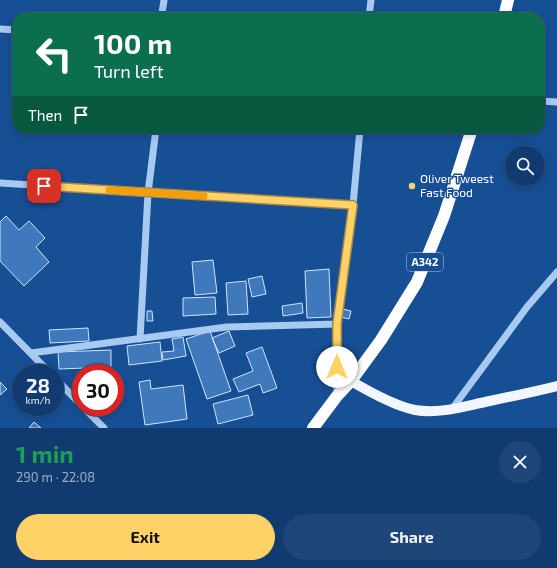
<!DOCTYPE html>
<meta charset="utf-8">
<style>
:root{--surface:#113b70;--page:#1e4678;--text:#f1f3f6;--muted:#9cadc3;--line:#305583;--accent:#ffd268}
body{margin:0;font-family:"Exo 2",sans-serif;background:var(--page);color:var(--text);height:100vh;display:flex;flex-direction:column;font-size:15px;white-space:nowrap}
*{box-sizing:border-box;margin:0}
p{font-size:13px;color:var(--muted)}
.icon{flex:none;width:22px;height:22px;fill:none;stroke:currentColor;stroke-width:2;stroke-linecap:round;stroke-linejoin:round}
.map{position:relative;height:428px;overflow:hidden}
.sheet{display:flex;flex-direction:column;background:var(--surface);flex:1}
.sheet>*{flex:none}
.hud{position:absolute;left:12px;top:12px;width:533px;height:122px;border-radius:16px;box-shadow:0 2px 10px #0003,0 0 0 1px var(--line);background:#0b6e4f;color:#fff;overflow:hidden}
.controls{position:absolute;left:505px;top:146px;display:grid;gap:8px}
.controls a{display:grid;place-items:center;width:40px;height:40px;border-radius:50%;background:var(--surface);box-shadow:0 2px 10px #0003,0 0 0 1px var(--line);font-size:20px}
.speed{position:absolute;left:12px;top:364px;display:flex;gap:8px;font-size:20px;font-weight:700;text-align:center}
.speed>*{display:grid;place-content:center;width:52px;height:52px;border-radius:50%;background:var(--surface);box-shadow:0 2px 10px #0003,0 0 0 1px var(--line);line-height:1}
.speed small{font-size:10px;font-weight:400}
.speed .limit{border:6px solid #d22;background:#fff;color:#111}
.pin{position:absolute;display:grid;place-items:center;width:34px;height:34px;color:#fff;margin:-17px;border-radius:8px;box-shadow:0 2px 6px #0006}
.me{position:absolute;width:44px;margin:-22px;rotate:0deg;stroke-linejoin:round;filter:drop-shadow(0 0 3px #0008)}
.turn{display:flex;align-items:center;gap:14px;height:84px;padding:0 16px;font-size:18px}
.turn .icon{width:52px;height:52px;stroke-width:2.5}
.turn b{display:block;font-size:28px;line-height:34px}
.then{display:flex;align-items:center;height:38px;padding:0 16px;background:#0003;gap:8px;font-size:15px}
.round{display:grid;place-items:center;flex:none;width:42px;height:42px;border-radius:21px;background:var(--page)}
.overview{display:flex;align-items:center;justify-content:space-between;height:68px;padding:0 16px}
h1{font-size:24px;font-weight:700;line-height:30px;color:#1e9e55}
.action{display:flex;gap:8px;margin-top:auto;padding:8px 16px}
.action a{flex:1;height:46px;border-radius:24px;background:var(--accent);color:#111;font-size:16px;font-weight:700;line-height:46px;text-align:center}
.action a+a{background:var(--page);color:var(--text)}
.map>svg:first-child{display:block}
.building{fill:#4078bc;stroke:#cfe4fc}
.lines{fill:none;stroke-linecap:round;stroke-linejoin:round}
.minor{stroke:#a8caf1;stroke-width:7}
.major{stroke:#f2f7ff;stroke-width:10}
.highway{stroke:#fff;stroke-width:12}
.route-casing{stroke:#a68844;stroke-width:10}
.route{stroke:#ffd268;stroke-width:7}
.slow{stroke:#f59e0b;stroke-width:7}
.poi-dot{fill:#ffd268;stroke:#174f95;stroke-width:1.5}
.labels{text-anchor:middle;stroke-width:3;stroke-linejoin:round;paint-order:stroke}
.shield{fill:#174f95;stroke:#b9cadf;stroke-width:1}
.shield-label{font-size:11px;font-weight:bold;fill:#fff}
.poi-label{font-size:12px;fill:#fff;stroke:#174f95;text-anchor:start}
</style>
<div class="map">
<svg width="557" height="428" viewBox="0 0 557 428">
<rect width="100%" height="100%" fill="#174f95"/>
<!-- building -->
<path class="building" d="M 6,216 L 19,230 L 29,221 L 45,238 L 36,247 L 49,262 L 24,286 L 0,261 L 0,222 Z
M 213,260 L 217,293 L 195,295 L 192,262 Z
M 329,269 L 331,317 L 307,318 L 305,271 Z
M 262,276 L 266,294 L 252,297 L 248,279 Z
M 246,281 L 248,314 L 228,315 L 226,283 Z
M 215,297 L 216,314 L 183,316 L 183,298 Z
M 302,303 L 303,313 L 283,316 L 282,306 Z
M 343,309 L 351,311 L 349,319 L 341,317 Z
M 147,311 L 152,311 L 153,321 L 147,321 Z
M 88,328 L 89,341 L 50,343 L 49,330 Z
M 210,331 L 231,391 L 207,399 L 186,339 Z
M 229,331 L 235,346 L 219,353 L 212,338 Z
M 183,337 L 186,356 L 163,360 L 162,352 L 174,351 L 172,339 Z
M 160,342 L 162,361 L 129,365 L 127,346 Z
M 262,347 L 277,388 L 263,393 L 260,384 L 239,392 L 233,379 L 253,371 L 246,353 Z
M 111,350 L 111,367 L 59,369 L 58,352 Z
M 150,380 L 151,389 L 183,385 L 187,419 L 145,425 L 139,382 Z
M 0,382 L 7,389 L 0,395 Z
M 248,395 L 253,415 L 218,424 L 213,404 Z
M 34,422 L 41,428 L 29,428 Z"/>
<g class="lines">
<!-- minor -->
<path class="minor" d="M 161,17 L 163,7 L 164,0
M 369,17 L 371,0
M 0,29 L 17,30
M 540,101 L 557,102
M 0,183 L 353,205
M 0,322 L 50,373
M 140,339 L 148,193 L 156,129
M 31,353 L 227,327 L 337,324
M 55,378 L 81,405
M 337,395 L 337,324 L 353,205 L 360,129
M 83,407 L 104,428
M 452,409 L 527,307 L 557,272"/>
<!-- major -->
<path class="major" d="M 351,381 C 368,391 395,406 415,410 C 439,414 462,407 485,402 C 509,397 533,392 557,386"/>
<!-- highway -->
<path class="highway" d="M 504,17 L 508,0
M 313,428 L 337,396 L 351,381 L 381,340 L 417,282 L 444,216 L 472,129"/>
</g>
<g class="lines">
<!-- route casing -->
<g class="route-casing">
<path id="route" d="M 44,186 L 353,205 L 337,324 L 337,367"/>
</g>
<!-- route -->
<use href="#route" class="route"/>
<!-- slow -->
<path class="slow" d="M 109,190 L 204,196"/>
</g>
<!-- markers -->
<circle class="poi-dot" cx="412" cy="186" r="4"/>
<g class="labels">
<!-- shield labels -->
<rect class="shield" x="407" y="253" width="36" height="18" rx="3"/>
<g class="shield-label">
<text x="425" y="266">A342</text>
</g>
<!-- poi labels -->
<g class="poi-label">
<text x="420" y="183">Oliver Tweest<tspan x="420" dy="14">Fast Food</tspan></text>
</g>
</g>
</svg>
<div class="controls">
<a><svg class="icon" aria-label="search" viewBox="0 0 24 24"><circle cx="10" cy="10" r="6"/><path d="M15 15l6 6"/></svg></a>
</div>
<div class="speed"><div>28<small>km/h</small></div><div class="limit">30</div></div>
<div class="pin" style="left:44px;top:186px;background:#d93025"><svg class="icon" aria-label="arrive" viewBox="0 0 24 24"><path d="M6 21V4h12l-3 4 3 4H6"/></svg></div>
<svg class="me" style="left:337px;top:367px" viewBox="-20 -20 40 40"><circle r="19" fill="#fff"/><path d="M0-13L10 11 0 6-10 11z" fill="#ffd268"/></svg>
<div class="hud">
<div class="turn"><svg class="icon" aria-label="left" viewBox="0 0 24 24"><path d="M17 20v-9H6M10 6l-5 5 5 5"/></svg><div><b>100 m</b>Turn left</div></div>
<div class="then">Then<svg class="icon" aria-label="arrive" viewBox="0 0 24 24"><path d="M6 21V4h12l-3 4 3 4H6"/></svg></div>
</div>
</div>
<section class="sheet">
<div class="overview"><div><h1>1 min</h1><p>290 m · 22:08</p></div><a class="round"><svg class="icon" aria-label="close" viewBox="0 0 24 24"><path d="M6 6l12 12M18 6L6 18"/></svg></a></div>
<div class="action"><a>Exit</a><a>Share</a></div>
</section>
